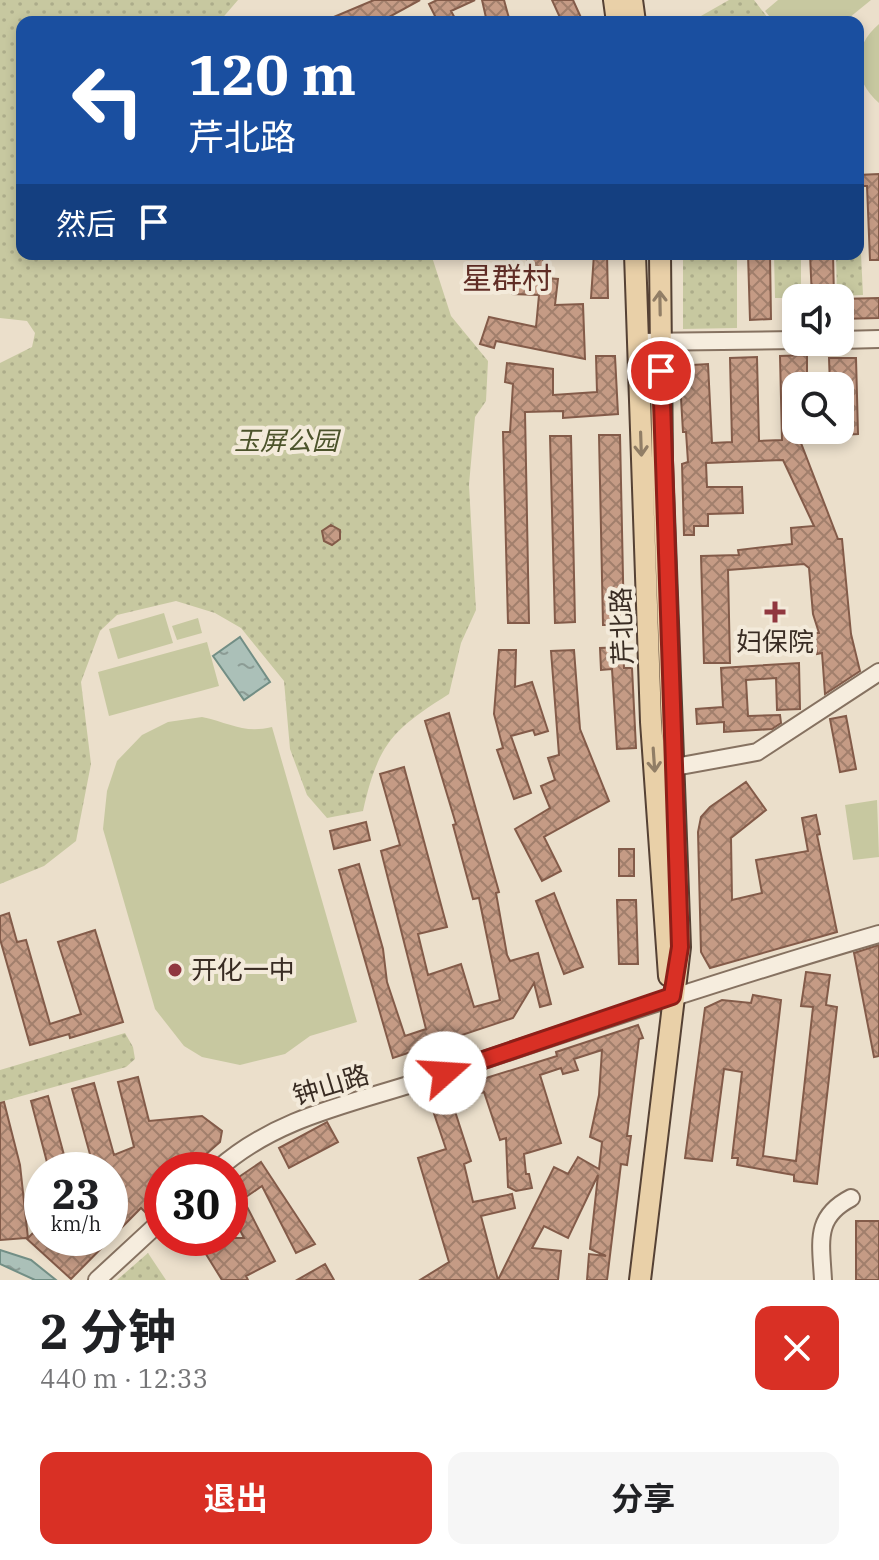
<!DOCTYPE html>
<html lang="zh">
<meta charset="utf-8">
<style>
:root{--surface:#fff;--page:#f6f6f6;--text:#202124;--muted:#757577;--accent:#d93025}
body{margin:0;font-family:"IBM Plex Serif","Noto Sans SC",serif;background:var(--page);color:var(--text);height:100vh;display:flex;flex-direction:column;font-size:30px;white-space:nowrap}
*{box-sizing:border-box;margin:0}
p{font-size:26px;color:var(--muted)}
.icon{flex:none;width:44px;height:44px;fill:none;stroke:currentColor;stroke-width:2;stroke-linecap:round;stroke-linejoin:round}
.map{position:relative;height:1280px;overflow:hidden}
.sheet{display:flex;flex-direction:column;background:var(--surface);flex:1}
.sheet>*{flex:none}
.banner{position:absolute;left:16px;top:16px;width:848px;height:244px;border-radius:16px;box-shadow:0 4px 12px #0003;background:#1a4fa0;color:#fff;overflow:hidden}
.buttons{position:absolute;left:782px;top:284px;display:grid;gap:16px}
.buttons a{display:grid;place-items:center;width:72px;height:72px;border-radius:16px;background:var(--surface);box-shadow:0 4px 12px #0003;font-size:40px}
.speed{position:absolute;left:24px;top:1152px;display:flex;gap:16px;font-size:40px;font-weight:700;text-align:center}
.speed>*{display:grid;place-content:center;width:104px;height:104px;border-radius:50%;background:var(--surface);box-shadow:0 4px 12px #0003;line-height:1}
.speed small{font-size:20px;font-weight:400}
.speed .limit{border:12px solid #d22;background:#fff;color:#111}
.pin{position:absolute;display:grid;place-items:center;width:68px;height:68px;color:#fff;margin:-34px;border:4px solid #fff;border-radius:50%;box-shadow:0 2px 8px #0007}
.me{position:absolute;width:88px;margin:-44px;rotate:71deg;stroke-linejoin:round;filter:drop-shadow(0 0 6px #0008)}
.turn{display:flex;align-items:center;gap:28px;height:168px;padding:0 40px;font-size:36px}
.turn .icon{width:104px;height:104px;stroke-width:2.5}
.turn b{display:block;font-size:56px;line-height:68px}
.then{display:flex;align-items:center;height:76px;padding:0 40px;background:#0003;gap:16px;font-size:30px}
.round{display:grid;place-items:center;flex:none;width:84px;height:84px;border-radius:16px;background:var(--page)}
.head{display:flex;align-items:center;justify-content:space-between;height:136px;padding:0 40px}
h1{font-size:48px;font-weight:700;line-height:60px}
.action{display:flex;gap:16px;margin-top:auto;padding:16px 40px}
.action a{flex:1;height:92px;border-radius:16px;background:var(--accent);color:#fff;font-size:32px;font-weight:700;line-height:92px;text-align:center}
.action a+a{background:var(--page);color:var(--text)}
.map>svg:first-child{display:block}
.park{fill:url(#park-dots)}
.pitch{fill:#c7c8a0}
.water{fill:url(#water-ripples);stroke:#728e85;stroke-width:2}
.building{fill:url(#building-cross-hatch);stroke:#835b49;stroke-width:2;fill-rule:evenodd}
.lines{fill:none;stroke-linecap:round;stroke-linejoin:round}
.minor-casing{stroke:#867261;stroke-width:20}
.major-casing{stroke:#554134;stroke-width:24}
.minor{stroke:#f6edde;stroke-width:16}
.major{stroke:#e9d0a8;stroke-width:20}
.oneway{stroke:#917e66}
.route-casing{stroke:#8d1f18;stroke-width:20}
.route{stroke:#d93025;stroke-width:14}
.poi-dot{fill:#90373f;stroke:#f3eada;stroke-width:3}
.labels{text-anchor:middle;stroke-width:8;stroke-linejoin:round;paint-order:stroke}
.park-label{font-size:26px;font-style:italic;fill:#4c532b;stroke:#f3eada}
.street-label{font-size:26px;fill:#392c23;stroke:#f3eada}
.poi-label{font-size:26px;fill:#392c23;stroke:#f3eada}
.quarter-label{font-size:30px;fill:#612e26;stroke:#f3eada}
</style>
<div class="map">
<svg width="879" height="1280" viewBox="0 0 879 1280">
<defs>
<pattern id="park-dots" width="8" height="8" patternUnits="userSpaceOnUse" patternTransform="scale(2)"><rect width="8" height="8" fill="#c7c8a0"/><path d="M2 2h.1M6 6h.1" fill="none" stroke="#acac8a" stroke-width="1.8" stroke-linecap="round"/></pattern>
<pattern id="water-ripples" width="26" height="14" patternUnits="userSpaceOnUse" patternTransform="scale(2)"><rect width="26" height="14" fill="#abc0b8"/><path d="M2 4q2-2 4 0t4 0M15 11q2-2 4 0t4 0" fill="none" stroke="#8c9c95"/></pattern>
<pattern id="building-cross-hatch" width="8" height="8" patternUnits="userSpaceOnUse" patternTransform="scale(2)"><rect width="8" height="8" fill="#c59b85"/><path d="M0 0l8 8M0 8l8-8" fill="none" stroke="#a17f6c"/></pattern>
</defs>
<rect width="100%" height="100%" fill="#ebdfcb"/>
<!-- park -->
<path class="park" d="M 0,0 L 238,0 L 219,22 L 22,22 L 22,254 L 431,254 L 451,316 L 488,361 L 486,401 L 475,417 L 469,485 L 476,610 L 461,643 L 449,694 C 392,730 378,744 363,811 L 327,818 L 307,795 L 290,749 L 284,681 L 241,628 L 215,613 L 176,601 L 117,615 L 100,631 L 81,682 L 91,764 L 76,841 L 44,866 L 0,884 L 0,363 L 32,347 L 35,333 L 27,321 L 0,318 Z
M 729,0 L 754,0 L 771,22 L 701,22 L 701,16 Z
M 858,193 L 863,295 L 837,296 L 836,254 L 858,254 Z
M 683,254 L 737,254 L 737,328 L 683,329 Z
M 774,254 L 801,254 L 801,298 L 775,298 Z
M 125,1033 L 133,1047 L 135,1059 L 126,1067 L 0,1102 L 0,1070 Z
M 148,1253 L 166,1280 L 117,1280 Z"/>
<!-- pitch -->
<path class="pitch" d="M 778,0 L 871,0 L 844,22 L 774,22 L 765,11 Z
M 879,24 L 879,103 C 852,79 852,47 879,24 Z
M 164,613 L 173,643 L 118,659 L 109,629 Z
M 198,618 L 202,633 L 177,640 L 172,626 Z
M 207,642 L 219,686 L 109,716 L 98,672 Z
M 202,717 C 230,723 244,734 272,727 L 357,1022 L 310,1036 L 285,1054 L 240,1065 L 202,1057 L 184,1046 L 155,1009 L 103,829 L 107,791 L 117,761 L 142,735 L 168,722 Z
M 877,800 L 879,857 L 853,860 L 845,805 Z"/>
<!-- water -->
<path class="water" d="M 240,637 L 270,682 L 244,700 L 213,656 Z
M 0,1250 L 31,1260 L 56,1280 L 35,1280 L 0,1264 Z"/>
<!-- building -->
<path class="building" d="M 374,0 L 420,0 L 380,22 L 322,22 Z
M 437,0 L 475,0 L 451,11 L 457,22 L 438,22 L 429,4 Z
M 482,0 L 504,0 L 510,22 L 487,22 Z
M 552,0 L 573,0 L 583,22 L 562,22 Z
M 879,174 L 879,260 L 870,260 L 867,186 L 858,186 L 858,175 Z
M 527,254 L 542,254 L 546,278 L 558,279 L 555,305 L 583,304 L 585,359 L 496,341 L 494,348 L 480,344 L 489,317 L 536,327 L 539,295 L 512,294 L 513,278 L 528,279 Z
M 594,254 L 607,254 L 608,298 L 591,298 Z
M 748,254 L 770,254 L 771,319 L 750,320 Z
M 810,254 L 833,254 L 834,298 L 812,298 Z
M 879,298 L 879,318 L 840,319 L 840,299 Z
M 807,355 L 807,386 L 796,386 L 796,430 L 838,539 L 842,539 L 851,634 L 860,671 L 825,694 L 822,653 L 817,654 L 814,633 L 819,633 L 813,614 L 809,568 L 804,564 L 728,570 L 730,663 L 704,663 L 701,556 L 739,555 L 738,550 L 792,544 L 791,528 L 814,526 L 783,460 L 706,463 L 707,487 L 742,487 L 743,513 L 708,514 L 708,526 L 694,526 L 694,535 L 684,535 L 682,464 L 688,462 L 686,432 L 683,432 L 680,381 L 674,382 L 674,362 L 682,357 L 690,357 L 692,365 L 708,364 L 712,443 L 732,442 L 730,358 L 757,357 L 759,441 L 782,440 L 780,356 Z
M 596,356 L 615,356 L 618,414 L 563,418 L 563,411 L 525,412 L 529,623 L 508,623 L 503,432 L 510,432 L 513,384 L 505,382 L 507,363 L 553,369 L 553,395 L 597,392 Z
M 829,358 L 856,358 L 858,434 L 840,435 L 840,386 L 830,386 Z
M 599,435 L 620,435 L 624,625 L 603,625 Z
M 550,436 L 571,436 L 575,622 L 555,623 Z
M 331,525 L 340,530 L 340,539 L 332,545 L 324,541 L 322,531 Z
M 623,647 L 624,668 L 632,668 L 636,748 L 617,749 L 612,669 L 601,670 L 600,648 Z
M 499,650 L 516,650 L 515,687 L 532,682 L 548,731 L 535,735 L 533,730 L 511,736 L 531,793 L 514,799 L 497,750 L 503,748 L 494,714 Z
M 574,650 L 580,729 L 609,801 L 544,837 L 561,871 L 542,881 L 515,829 L 550,808 L 541,786 L 555,780 L 548,758 L 559,755 L 551,651 Z
M 799,663 L 800,709 L 777,710 L 776,678 L 746,680 L 748,716 L 780,715 L 781,723 L 772,729 L 724,732 L 724,722 L 697,724 L 696,709 L 723,707 L 721,668 Z
M 449,713 L 499,892 L 496,893 L 507,955 L 510,961 L 538,953 L 551,1004 L 540,1007 L 534,983 L 513,1018 L 393,1058 L 339,870 L 359,864 L 383,949 L 387,982 L 405,1036 L 426,1029 L 381,851 L 400,845 L 380,774 L 404,767 L 447,927 L 418,934 L 428,975 L 461,964 L 474,1007 L 500,1000 L 479,898 L 473,899 L 453,825 L 456,824 L 425,721 Z
M 846,716 L 856,769 L 840,772 L 830,719 Z
M 746,782 L 766,810 L 731,838 L 732,900 L 762,893 L 756,860 L 808,851 L 802,818 L 816,815 L 820,834 L 817,835 L 837,932 L 710,968 L 701,952 L 698,832 L 701,817 L 710,807 Z
M 366,822 L 370,840 L 334,849 L 330,831 Z
M 619,849 L 634,849 L 634,876 L 619,876 Z
M 554,893 L 583,967 L 564,974 L 536,901 Z
M 617,900 L 636,900 L 638,964 L 619,964 Z
M 9,913 L 17,942 L 26,940 L 50,1024 L 81,1014 L 58,942 L 95,930 L 123,1022 L 70,1038 L 69,1034 L 30,1045 L 0,939 L 0,916 Z
M 879,945 L 879,1056 L 874,1057 L 854,953 Z
M 806,972 L 830,975 L 826,1005 L 837,1007 L 817,1184 L 794,1181 L 794,1175 L 737,1165 L 738,1158 L 732,1158 L 742,1072 L 724,1069 L 712,1161 L 685,1158 L 705,1008 L 722,1000 L 751,1003 L 753,995 L 781,1000 L 763,1156 L 796,1161 L 813,1007 L 801,1006 Z
M 638,1025 L 643,1038 L 639,1039 L 627,1136 L 631,1136 L 627,1165 L 621,1164 L 607,1280 L 587,1280 L 589,1254 L 606,1256 L 590,1249 L 598,1175 L 568,1238 L 544,1226 L 532,1248 L 561,1251 L 558,1280 L 420,1280 L 449,1262 L 418,1158 L 446,1149 L 428,1096 L 557,1056 L 556,1052 ZM 602,1050 L 599,1095 L 590,1137 L 602,1142 L 599,1169 L 578,1157 L 568,1174 L 554,1167 L 498,1280 L 481,1216 L 515,1208 L 512,1194 L 473,1202 L 464,1164 L 471,1161 L 452,1102 L 484,1092 L 500,1140 L 506,1138 L 508,1187 L 516,1191 L 532,1188 L 529,1174 L 526,1174 L 524,1154 L 561,1143 L 540,1075 L 561,1068 L 563,1074 L 578,1070 L 574,1059 Z
M 138,1077 L 149,1121 L 202,1116 L 222,1131 L 220,1142 L 188,1170 L 162,1170 L 162,1197 L 145,1212 L 141,1208 L 71,1279 L 26,1238 L 0,1240 L 0,1103 L 4,1102 L 20,1165 L 28,1238 L 42,1224 L 42,1238 L 110,1238 L 110,1170 L 49,1170 L 31,1101 L 48,1096 L 67,1166 L 91,1158 L 72,1089 L 94,1083 L 114,1155 L 134,1147 L 118,1082 Z
M 327,1122 L 338,1142 L 289,1168 L 279,1148 Z
M 261,1162 L 315,1244 L 296,1253 L 262,1186 L 243,1199 L 275,1261 L 246,1276 L 248,1280 L 222,1280 L 196,1238 L 244,1238 L 230,1210 L 230,1183 Z
M 856,1221 L 879,1221 L 879,1280 L 856,1280 Z
M 325,1264 L 334,1280 L 297,1280 Z"/>
<g class="lines">
<!-- minor casing -->
<g class="minor-casing">
<path id="minor" d="M 840,340 L 879,339
M 638,342 L 796,340
M 675,767 L 757,752 L 879,672
M 217,1170 C 279,1114 362,1102 439,1075 C 585,1026 731,977 879,934
M 97,1280 L 162,1220
M 823,1280 C 821,1242 814,1217 851,1198"/>
</g>
<!-- major casing -->
<g class="major-casing">
<path id="major" d="M 614,0 L 617,22
M 632,0 L 635,22
M 635,254 L 651,722 L 669,976
M 640,1280 L 680,947 L 662,460 L 660,254"/>
</g>
<!-- minor -->
<use href="#minor" class="minor"/>
<!-- major -->
<use href="#major" class="major"/>
</g>
<!-- one-way arrows -->
<defs><path id="oneway-shaft" d="M-6 0H5M1.5-3L5.5 0L1.5 3" fill="none" stroke-width="1.6" stroke-linecap="round" stroke-linejoin="round" transform="scale(2)"/></defs>
<g class="oneway">
<use href="#oneway-shaft" transform="translate(660 303) rotate(-91)"/>
<use href="#oneway-shaft" transform="translate(641 444) rotate(88)"/>
<use href="#oneway-shaft" transform="translate(654 760) rotate(86)"/>
</g>
<g class="lines">
<!-- route casing -->
<g class="route-casing">
<path id="route" d="M 445,1073 L 672,996 L 680,947 L 661,371"/>
</g>
<!-- route -->
<use href="#route" class="route"/>
</g>
<!-- markers -->
<g class="poi-dot">
<path d="M771 600h8v8h8v8h-8v8h-8v-8h-8v-8h8z"/>
<circle cx="175" cy="970" r="8"/>
</g>
<g class="labels">
<!-- park labels -->
<g class="park-label">
<text x="286" y="450">玉屏公园</text>
</g>
<!-- street labels -->
<g class="street-label">
<text transform="translate(622 626) rotate(-92)" y="9">芹北路</text>
<text transform="translate(331 1085) rotate(-17)" y="9">钟山路</text>
</g>
<!-- poi labels -->
<g class="poi-label">
<text x="775" y="651">妇保院</text>
<text x="191" y="979" text-anchor="start">开化一中</text>
</g>
<!-- quarter labels -->
<g class="quarter-label">
<text x="507" y="289">星群村</text>
</g>
</g>
</svg>
<div class="buttons">
<a><svg class="icon" aria-label="sound" viewBox="0 0 24 24"><path d="M4 9h4l5-4v14l-5-4H4zM17 9q2 3 0 6"/></svg></a>
<a><svg class="icon" aria-label="search" viewBox="0 0 24 24"><circle cx="10" cy="10" r="6"/><path d="M15 15l6 6"/></svg></a>
</div>
<div class="speed"><div>23<small>km/h</small></div><div class="limit">30</div></div>
<div class="pin" style="left:661px;top:371px;background:#d93025"><svg class="icon" aria-label="arrive" viewBox="0 0 24 24"><path d="M6 21V4h12l-3 4 3 4H6"/></svg></div>
<svg class="me" style="left:445px;top:1073px" viewBox="-20 -20 40 40"><circle r="19" fill="#fff"/><path d="M0-13L10 11 0 6-10 11z" fill="#d93025"/></svg>
<div class="banner">
<div class="turn"><svg class="icon" aria-label="left" viewBox="0 0 24 24"><path d="M17 20v-9H6M10 6l-5 5 5 5"/></svg><div><b>120 m</b>芹北路</div></div>
<div class="then">然后<svg class="icon" aria-label="arrive" viewBox="0 0 24 24"><path d="M6 21V4h12l-3 4 3 4H6"/></svg></div>
</div>
</div>
<section class="sheet">
<div class="head"><div><h1>2 分钟</h1><p>440 m · 12:33</p></div><a class="round" style="background:#d93025;color:#fff"><svg class="icon" aria-label="close" viewBox="0 0 24 24"><path d="M6 6l12 12M18 6L6 18"/></svg></a></div>
<div class="action"><a>退出</a><a>分享</a></div>
</section>
